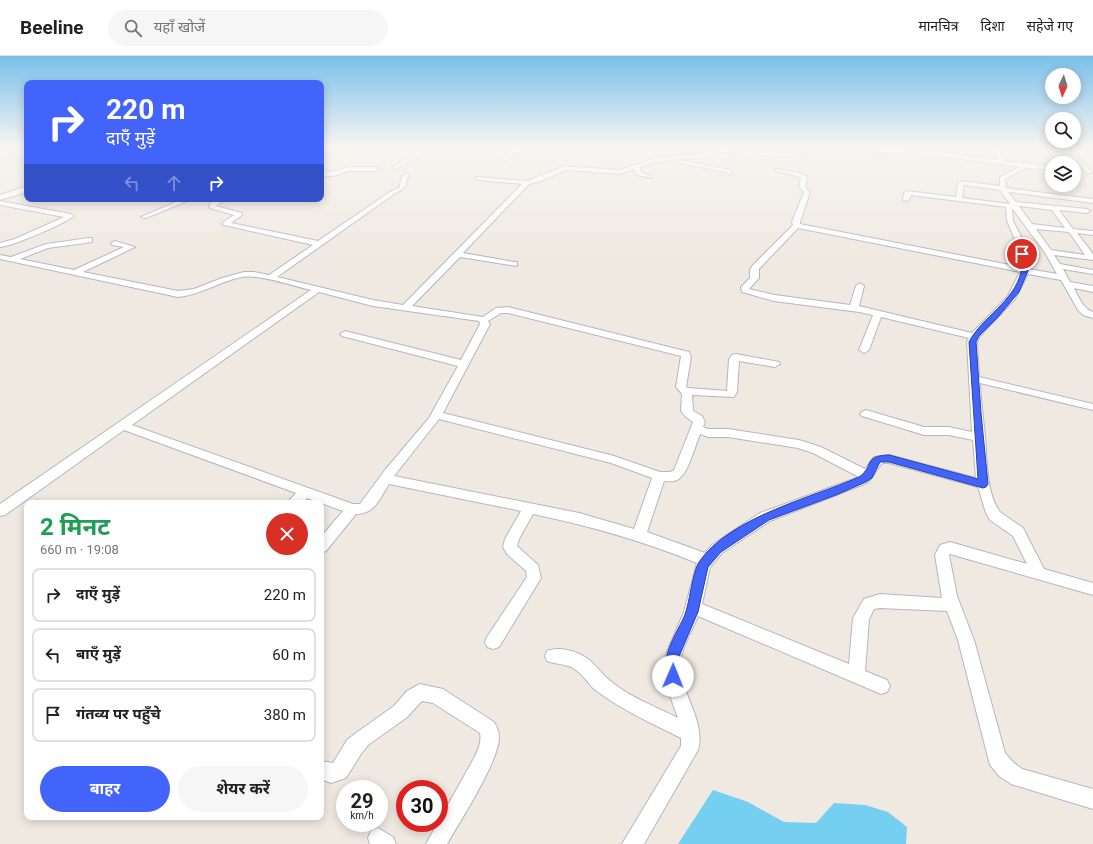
<!DOCTYPE html>
<html lang="hi">
<meta charset="utf-8">
<style>
:root{--surface:#fff;--page:#f6f6f6;--text:#222;--muted:#767676;--line:#e0e0e0;--accent:#4264fb}
body{margin:0;font-family:Roboto,"Noto Sans Devanagari",sans-serif;background:var(--page);color:var(--text);height:100vh;display:flex;flex-direction:column;font-size:15px;white-space:nowrap}
*{box-sizing:border-box;margin:0}
p{font-size:13px;color:var(--muted)}
.icon{flex:none;width:22px;height:22px;fill:none;stroke:currentColor;stroke-width:2;stroke-linecap:round;stroke-linejoin:round}
.map{position:relative;flex:1;overflow:hidden}
.panel{position:absolute;left:24px;top:444px;width:300px;height:320px;display:flex;flex-direction:column;background:var(--surface);border-radius:8px;box-shadow:0 2px 10px #0003}
.panel>*{flex:none}
.guide{position:absolute;left:24px;top:24px;width:300px;height:122px;border-radius:8px;box-shadow:0 2px 10px #0003;background:#4264fb;color:#fff;overflow:hidden}
.needle{width:26px;rotate:184deg}
.controls{position:absolute;left:1045px;top:12px;display:grid;gap:8px}
.controls a{display:grid;place-items:center;width:36px;height:36px;border-radius:50%;background:var(--surface);box-shadow:0 2px 10px #0003;font-size:20px}
.speed{position:absolute;left:336px;top:724px;display:flex;gap:8px;font-size:20px;font-weight:700;text-align:center}
.speed>*{display:grid;place-content:center;width:52px;height:52px;border-radius:50%;background:var(--surface);box-shadow:0 2px 10px #0003;line-height:1}
.speed small{font-size:10px;font-weight:400}
.speed .limit{border:6px solid #d22;background:#fff;color:#111}
.pin{position:absolute;display:grid;place-items:center;width:34px;height:34px;color:#fff;margin:-17px;border:2px solid #fff;border-radius:50%;box-shadow:0 1px 4px #0007}
.me{position:absolute;width:44px;margin:-22px;rotate:1deg;stroke-linejoin:round;filter:drop-shadow(0 0 3px #0008)}
.turn{display:flex;align-items:center;gap:14px;height:84px;padding:0 16px;font-size:18px}
.turn .icon{width:52px;height:52px;stroke-width:2.5}
.turn b{display:block;font-size:28px;line-height:34px}
.lanes{display:flex;align-items:center;height:38px;padding:0 16px;background:#0003;justify-content:center;gap:20px;direction:ltr}
.lanes .off{opacity:.35}
.round{display:grid;place-items:center;flex:none;width:42px;height:42px;border-radius:21px;background:var(--page)}
.head{display:flex;align-items:center;justify-content:space-between;height:68px;padding:0 16px}
h1{font-size:24px;font-weight:700;line-height:30px;color:#1e9e55}
.button{display:flex;gap:8px;margin-top:auto;padding:8px 16px}
.button a{flex:1;height:46px;border-radius:24px;background:var(--accent);color:#fff;font-size:16px;font-weight:700;line-height:46px;text-align:center}
.button a+a{background:var(--page);color:var(--text)}
ul{padding:0;list-style:none}
li{display:flex;align-items:center;gap:12px;height:54px;margin:0 8px 6px;padding:0 8px;border:2px solid var(--line);border-radius:8px}
li div{flex:1}
li b{display:block;font-size:15px}
li em{font-style:normal}
header{display:flex;align-items:center;gap:24px;box-sizing:border-box;height:56px;padding:0 20px;background:var(--surface);border-bottom:1px solid var(--line)}
header strong{font-size:19px}
nav{display:flex;gap:22px;margin-inline-start:auto;font-size:14px}
.search{width:280px;height:36px;background:var(--page);display:flex;align-items:center;gap:10px;box-sizing:border-box;padding:0 14px;border-radius:22px;color:var(--muted);font-size:15px}
.map>svg:first-child{display:block}
.water{fill:#75cff0}
.lines{fill:none;stroke-linecap:round;stroke-linejoin:round}
.minor-casing{stroke:#b4b7c1;stroke-width:2}
.tertiary-casing{stroke:#b4b7c1;stroke-width:2}
.minor{fill:#fff;fill-rule:evenodd}
.tertiary{fill:#fff;fill-rule:evenodd}
.route{fill:#4264fb;stroke:#2b41a3}
</style>
<header>
<strong>Beeline</strong>
<div class="search"><svg class="icon" aria-label="search" viewBox="0 0 24 24"><circle cx="10" cy="10" r="6"/><path d="M15 15l6 6"/></svg>यहाँ खोजें</div>
<nav><a>मानचित्र</a><a>दिशा</a><a>सहेजे गए</a></nav>
</header>
<div class="map">
<svg width="1093" height="788" viewBox="0 0 1093 788">
<rect width="100%" height="100%" fill="#efe9e1"/>
<!-- water -->
<path class="water" d="M 713,734 L 748,746 L 784,766 L 816,767 L 834,747 L 865,749 L 888,756 L 907,771 L 906,788 L 678,788 Z"/>
<g class="lines">
<!-- minor casing -->
<g class="minor-casing">
<path id="minor" d="M 321,91 L 328,91 L 321,95 Z
M 425,91 L 431,91 L 396,113 L 391,112 Z
M 452,91 L 466,91 L 475,93 L 472,95 Z
M 516,91 L 522,91 L 507,104 L 503,104 L 503,102 Z
M 808,91 L 815,91 L 786,101 L 722,96 L 698,103 L 678,103 L 653,107 L 639,111 L 642,117 L 651,120 L 651,122 L 637,119 L 634,113 L 620,118 L 566,114 L 538,126 L 529,128 L 463,197 L 514,206 L 517,206 L 517,210 L 460,201 L 412,250 L 483,261 L 496,252 L 508,251 L 689,296 L 691,301 L 686,331 L 688,332 L 727,335 L 729,303 L 732,299 L 736,298 L 779,306 L 780,308 L 775,311 L 739,305 L 737,336 L 734,341 L 692,339 L 693,355 L 702,360 L 705,366 L 703,371 L 708,373 L 728,373 L 799,384 L 821,391 L 865,413 L 874,401 L 889,399 L 976,422 L 973,384 L 949,379 L 924,379 L 862,360 L 860,358 L 862,356 L 866,354 L 924,371 L 949,371 L 972,376 L 967,286 L 969,282 L 881,261 L 869,294 L 864,297 L 859,294 L 873,259 L 859,256 L 774,245 L 742,236 L 741,231 L 750,222 L 750,214 L 753,209 L 793,169 L 792,166 L 804,136 L 799,131 L 801,122 L 793,119 L 776,115 L 776,113 L 797,116 L 807,121 L 805,131 L 810,136 L 800,166 L 800,168 L 1020,211 L 1017,188 L 1007,165 L 1006,151 L 911,139 L 908,145 L 903,144 L 904,137 L 907,135 L 956,141 L 958,127 L 961,125 L 1000,130 L 1000,121 L 1019,111 L 916,97 L 887,97 L 852,91 L 916,93 L 998,104 L 993,91 L 998,91 L 1004,105 L 1052,110 L 1052,114 L 1026,112 L 1005,123 L 1006,132 L 1093,143 L 1093,147 L 1008,136 L 1016,146 L 1087,153 L 1090,155 L 1087,157 L 1059,154 L 1073,173 L 1093,175 L 1093,179 L 1077,177 L 1093,198 L 1093,204 L 1054,199 L 1060,208 L 1093,214 L 1093,218 L 1063,213 L 1070,226 L 1093,230 L 1093,236 L 1074,232 C 1078,240 1083,253 1093,256 L 1093,262 L 1083,259 L 1078,254 L 1061,224 L 1028,218 L 1015,243 L 980,280 L 977,286 L 979,321 L 1093,348 L 1093,354 L 980,327 C 981,345 983,363 985,380 C 987,403 986,437 1000,456 L 1023,472 L 1044,513 L 1093,527 L 1093,539 L 950,498 L 949,499 L 957,540 L 974,584 L 1005,697 L 1013,706 L 1022,713 L 1093,733 L 1093,753 L 1011,728 L 999,720 L 990,709 L 958,584 L 947,555 L 880,552 L 874,553 L 869,563 L 865,615 L 887,624 L 890,630 L 887,636 L 881,638 L 698,560 C 692,575 680,594 680,610 C 681,638 706,665 698,694 L 644,788 L 622,788 L 681,690 L 681,682 C 653,668 624,655 598,636 C 589,630 585,620 576,614 C 567,607 557,609 547,605 L 545,600 L 547,595 C 560,590 577,595 588,603 C 595,608 601,617 608,623 C 627,640 654,650 678,662 L 669,637 L 664,610 L 666,598 L 684,556 L 697,507 C 643,485 591,470 533,458 L 519,483 L 517,490 L 538,509 L 541,522 L 499,591 L 493,593 L 487,591 L 485,586 L 487,581 L 527,521 L 526,515 L 507,498 L 503,491 L 505,483 L 521,455 L 389,428 C 380,442 375,458 356,458 L 326,495 L 321,497 L 321,481 L 343,455 L 307,442 L 302,447 L 287,447 L 296,437 L 124,374 L 5,459 L 0,460 L 0,448 L 311,234 C 293,230 259,218 242,221 C 220,225 201,239 178,241 L 0,203 L 0,199 L 11,201 L 46,188 L 89,182 L 92,182 L 92,186 L 48,192 L 20,203 L 74,214 L 124,191 L 112,189 L 111,187 L 115,185 L 135,191 L 83,216 L 178,235 L 194,233 L 222,222 L 244,216 L 254,216 L 269,219 L 313,189 L 224,169 L 222,168 L 225,165 L 234,159 L 210,152 L 209,151 C 211,143 219,143 226,143 L 216,150 L 242,157 L 242,159 L 231,167 L 318,185 L 390,136 L 400,131 L 401,122 L 406,117 L 409,119 C 402,131 412,129 394,138 L 277,221 L 373,244 L 403,249 L 522,128 L 478,124 L 475,122 L 476,121 L 527,125 L 565,110 L 620,114 L 652,103 L 678,99 L 698,99 L 722,92 L 786,97 ZM 964,129 L 1000,134 L 1010,148 L 962,142 ZM 1019,150 L 1052,154 L 1065,172 L 1032,168 ZM 1012,152 L 1044,195 L 1057,218 L 1029,213 L 1025,188 L 1013,165 ZM 798,172 L 1020,216 L 1008,240 L 972,277 L 859,250 L 864,230 L 860,227 L 856,230 L 850,249 L 775,239 L 749,233 L 759,222 L 759,213 ZM 1036,173 L 1069,176 L 1085,199 L 1051,194 ZM 319,236 L 373,250 L 479,265 L 480,268 L 461,304 L 345,275 L 340,278 L 342,280 L 458,310 L 429,362 L 385,414 L 360,448 L 353,448 L 132,369 ZM 501,257 L 508,257 L 681,300 L 676,331 L 682,338 L 681,355 L 685,360 L 693,366 L 674,414 L 670,416 L 660,416 L 614,400 L 443,357 L 490,268 L 488,265 ZM 439,363 L 611,407 L 652,422 L 634,473 L 579,457 L 394,420 ZM 700,378 L 708,381 L 728,381 L 798,392 L 813,397 L 859,421 L 760,457 L 712,489 L 705,497 L 647,476 L 664,425 C 668,425 673,426 677,424 C 688,419 695,390 700,378 ZM 883,407 L 889,407 L 978,431 L 986,457 L 990,464 L 1013,480 L 1027,508 L 950,486 L 940,489 L 935,499 L 942,542 L 880,538 L 864,543 L 853,562 L 849,608 L 702,548 L 710,511 L 722,497 L 770,465 L 867,427 C 874,421 877,411 883,407 Z
M 1071,91 L 1075,91 L 1079,97 L 1076,99 L 1092,116 L 1091,117 L 1087,117 L 1070,99 L 1073,97 Z
M 8,95 L 13,96 L 0,101 L 0,97 Z
M 27,102 L 27,109 L 22,107 L 22,105 Z
M 682,104 L 730,114 L 733,117 L 730,119 L 726,116 L 680,107 L 679,106 Z
M 348,111 L 376,111 L 379,113 L 376,115 L 349,115 L 333,120 L 321,120 L 321,116 L 332,116 Z
M 183,143 L 192,143 L 146,162 L 141,161 Z
M 0,145 L 71,158 L 74,160 C 66,167 11,191 0,191 L 0,187 L 15,183 L 64,161 L 0,149 Z
M 420,628 L 443,633 L 494,666 C 496,670 499,675 499,680 C 501,702 459,767 447,788 L 426,788 L 473,704 C 477,696 482,687 480,677 L 433,647 L 422,645 L 406,662 L 368,689 L 361,698 L 346,722 L 331,727 L 321,723 L 321,705 L 333,707 L 347,684 L 356,677 L 394,650 L 407,635 Z
M 378,772 L 393,781 L 396,788 L 370,788 L 368,782 L 371,775 Z"/>
</g>
<!-- tertiary casing -->
<g class="tertiary-casing">
<path id="tertiary" d="M 24,131 L 27,131 L 27,136 L 0,144 L 0,139 Z"/>
</g>
<!-- minor -->
<use href="#minor" class="minor"/>
<!-- tertiary -->
<use href="#tertiary" class="tertiary"/>
</g>
<!-- sky -->
<linearGradient id="sky" x2="0" y2="1"><stop stop-color="#7abfeb"/><stop offset="0.45" stop-color="#f8f5f2"/><stop offset="1" stop-color="#f8f5f2" stop-opacity="0"/></linearGradient>
<rect width="1093" height="201" fill="url(#sky)"/>
<!-- route -->
<path class="route" d="M 1020,197 L 1025,198 L 1028,215 L 1019,236 L 998,261 L 979,280 L 976,286 L 981,357 L 988,428 L 986,431 L 983,432 L 889,406 L 880,406 L 872,422 L 866,426 L 836,439 L 769,464 L 721,496 L 708,511 L 698,556 L 680,598 L 678,610 L 679,620 L 677,624 L 673,626 L 668,624 C 659,603 675,580 684,561 C 690,547 692,517 699,506 C 730,461 811,442 859,421 C 875,410 862,400 889,399 L 978,423 L 969,286 C 982,261 1014,246 1021,216 C 1022,210 1019,203 1020,197 Z"/>
</svg>
<div class="controls">
<a><svg class="needle" viewBox="-14 -14 28 28"><path d="M0-13l5 13h-10z" fill="#e53935"/><path d="M0 13l5-13h-10z" fill="#767676"/></svg></a>
<a><svg class="icon" aria-label="search" viewBox="0 0 24 24"><circle cx="10" cy="10" r="6"/><path d="M15 15l6 6"/></svg></a>
<a><svg class="icon" aria-label="layers" viewBox="0 0 24 24"><path d="M12 4l9 5-9 5-9-5zM3 14l9 5 9-5"/></svg></a>
</div>
<div class="speed"><div>29<small>km/h</small></div><div class="limit">30</div></div>
<div class="pin" style="left:1022px;top:198px;background:#d93025"><svg class="icon" aria-label="arrive" viewBox="0 0 24 24"><path d="M6 21V4h12l-3 4 3 4H6"/></svg></div>
<svg class="me" style="left:673px;top:620px" viewBox="-20 -20 40 40"><circle r="19" fill="#fff"/><path d="M0-13L10 11 0 6-10 11z" fill="#4264fb"/></svg>
<div class="guide">
<div class="turn"><svg class="icon" aria-label="right" viewBox="0 0 24 24"><path d="M7 20v-9h11M14 6l5 5-5 5"/></svg><div><b>220 m</b>दाएँ मुड़ें</div></div>
<div class="lanes"><svg class="icon off" aria-label="left" viewBox="0 0 24 24"><path d="M17 20v-9H6M10 6l-5 5 5 5"/></svg><svg class="icon off" aria-label="ahead" viewBox="0 0 24 24"><path d="M12 20V5M6 11l6-6 6 6"/></svg><svg class="icon" aria-label="right" viewBox="0 0 24 24"><path d="M7 20v-9h11M14 6l5 5-5 5"/></svg></div>
</div>
<section class="panel">
<div class="head"><div><h1>2 मिनट</h1><p>660 m · 19:08</p></div><a class="round" style="background:#d93025;color:#fff"><svg class="icon" aria-label="close" viewBox="0 0 24 24"><path d="M6 6l12 12M18 6L6 18"/></svg></a></div>
<ul>
<li><svg class="icon" aria-label="right" viewBox="0 0 24 24"><path d="M7 20v-9h11M14 6l5 5-5 5"/></svg><div><b>दाएँ मुड़ें</b></div><em>220 m</em></li>
<li><svg class="icon" aria-label="left" viewBox="0 0 24 24"><path d="M17 20v-9H6M10 6l-5 5 5 5"/></svg><div><b>बाएँ मुड़ें</b></div><em>60 m</em></li>
<li><svg class="icon" aria-label="arrive" viewBox="0 0 24 24"><path d="M6 21V4h12l-3 4 3 4H6"/></svg><div><b>गंतव्य पर पहुँचे</b></div><em>380 m</em></li>
</ul>
<div class="button"><a>बाहर</a><a>शेयर करें</a></div>
</section>
</div>
